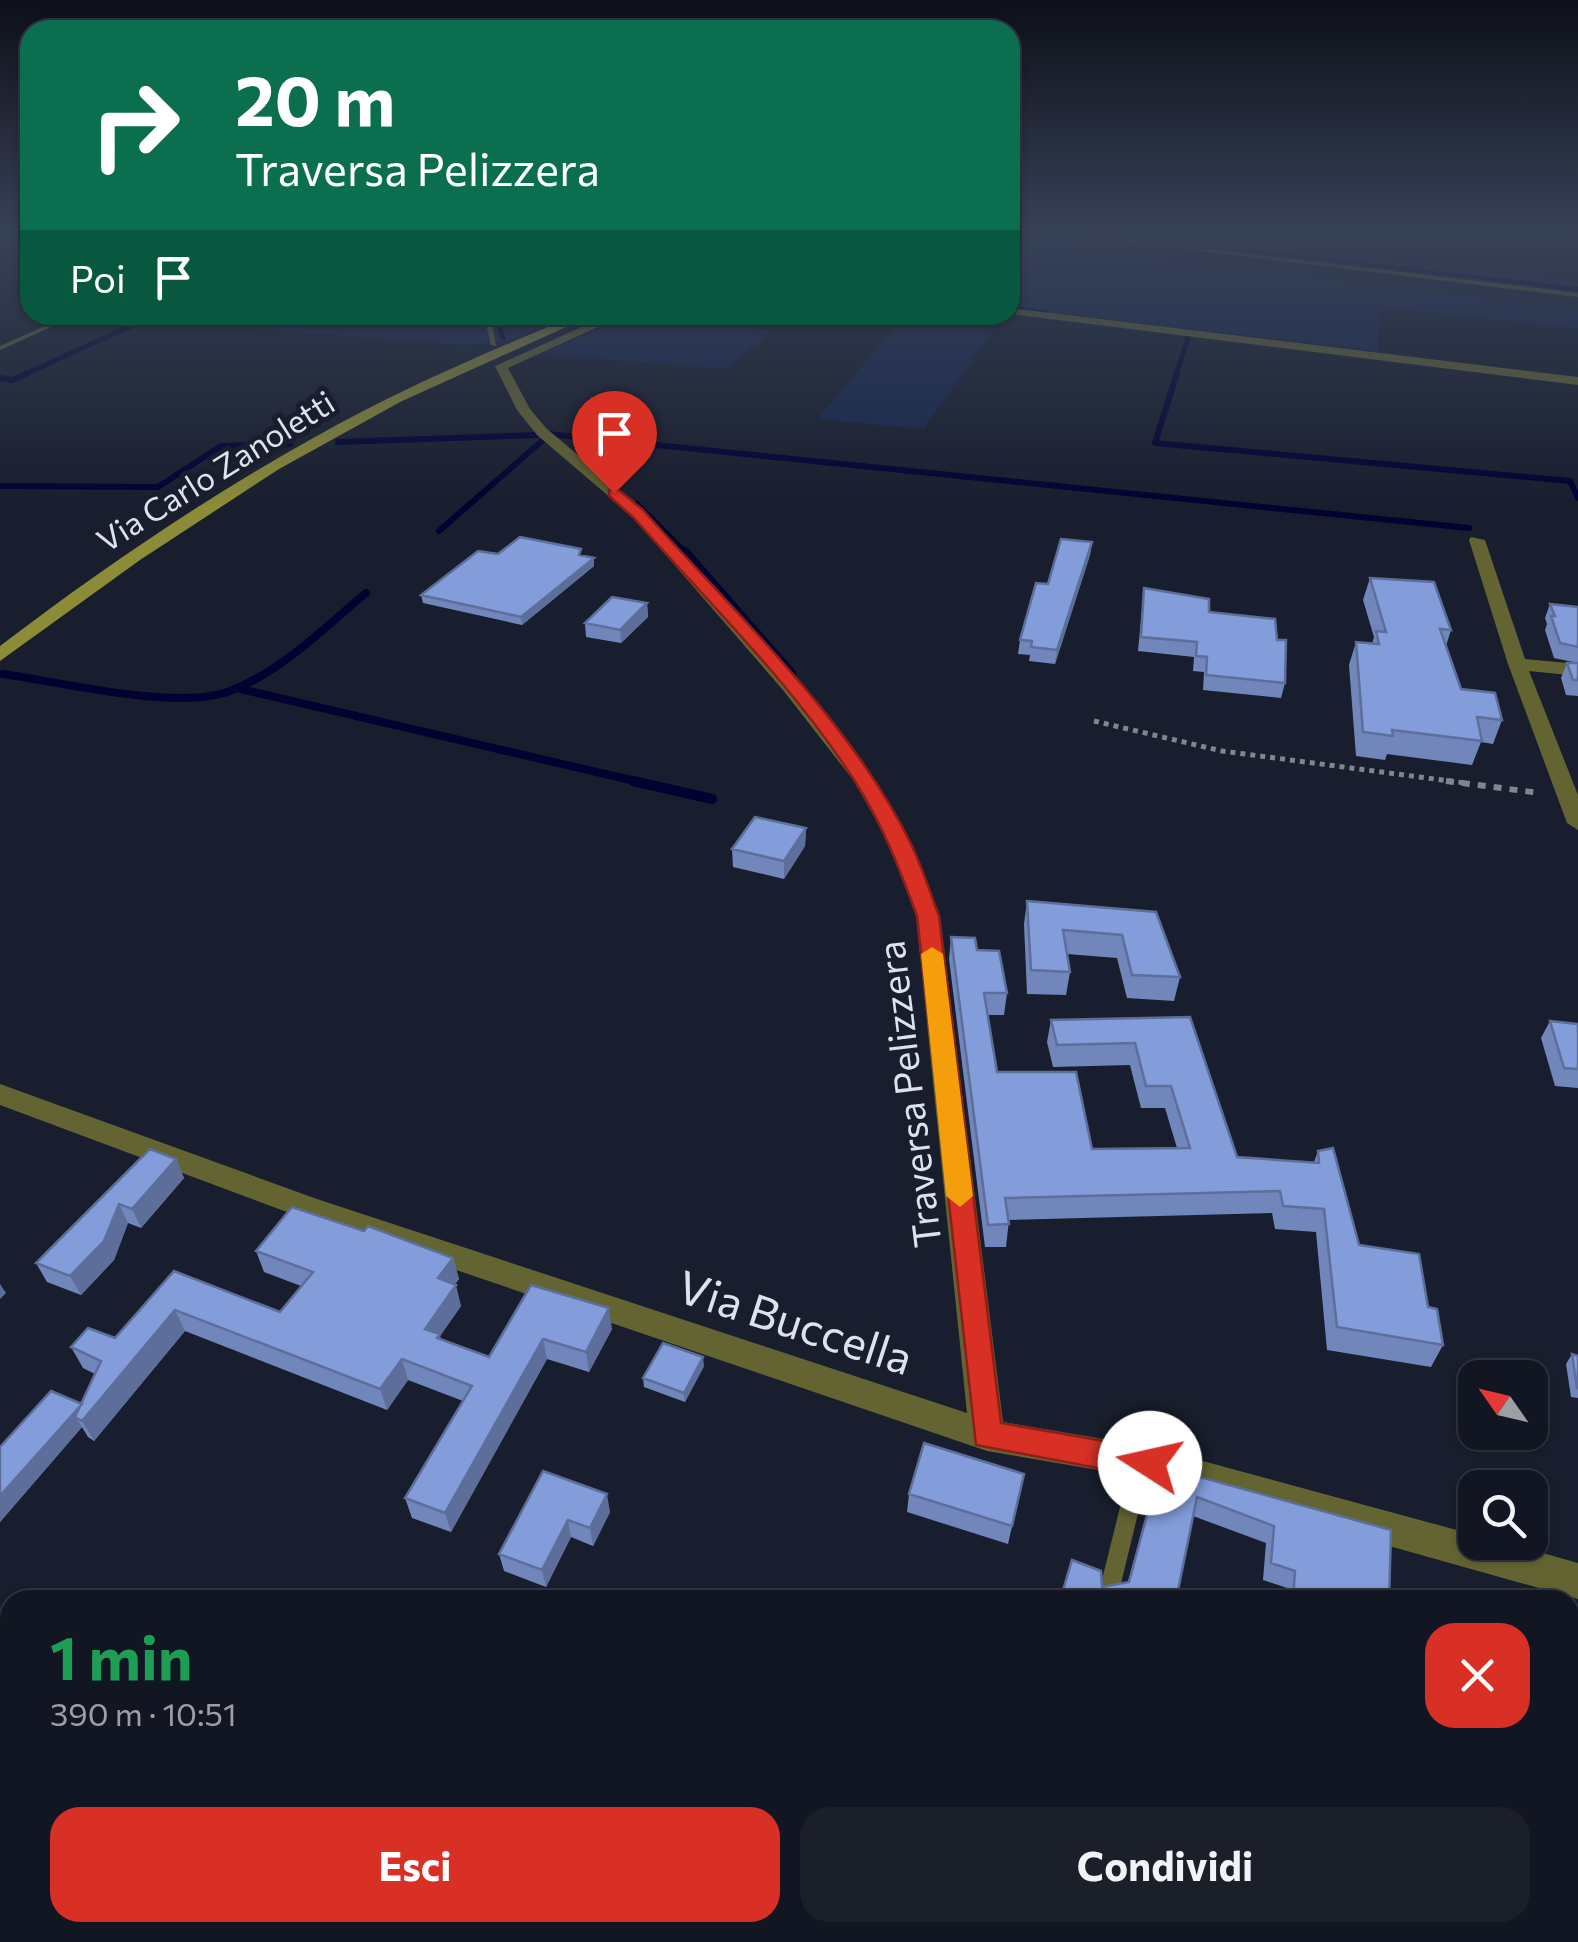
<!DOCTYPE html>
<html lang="it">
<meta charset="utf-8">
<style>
:root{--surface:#121622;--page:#1b1f2a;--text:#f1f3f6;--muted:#9c9fa5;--line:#313540;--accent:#d93025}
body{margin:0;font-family:Commissioner,sans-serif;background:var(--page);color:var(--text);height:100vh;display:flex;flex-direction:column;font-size:38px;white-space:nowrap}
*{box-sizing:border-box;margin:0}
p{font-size:32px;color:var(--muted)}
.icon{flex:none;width:55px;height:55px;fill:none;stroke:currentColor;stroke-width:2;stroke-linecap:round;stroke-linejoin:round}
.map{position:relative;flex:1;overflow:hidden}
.drawer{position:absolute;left:0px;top:1590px;width:1580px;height:352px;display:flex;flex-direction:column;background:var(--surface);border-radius:30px 30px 0 0;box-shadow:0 2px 8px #0004,0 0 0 2px var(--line)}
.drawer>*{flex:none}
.banner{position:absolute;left:20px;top:20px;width:1000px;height:305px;border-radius:30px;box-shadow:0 2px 8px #0004,0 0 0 2px var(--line);background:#0b6e4f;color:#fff;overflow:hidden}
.needle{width:65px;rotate:304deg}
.fabs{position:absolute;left:1458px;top:1360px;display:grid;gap:20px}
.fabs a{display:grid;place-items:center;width:90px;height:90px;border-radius:20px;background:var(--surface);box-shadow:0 2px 8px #0004,0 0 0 2px var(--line);font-size:50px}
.pin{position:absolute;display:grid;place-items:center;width:85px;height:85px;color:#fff;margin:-102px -42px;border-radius:50% 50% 50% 0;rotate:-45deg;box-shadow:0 0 10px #0007}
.pin .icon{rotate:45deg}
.me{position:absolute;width:110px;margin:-55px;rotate:280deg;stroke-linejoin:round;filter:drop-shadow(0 0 8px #0008)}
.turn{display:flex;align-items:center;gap:35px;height:210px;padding:0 50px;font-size:45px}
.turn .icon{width:130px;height:130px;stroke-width:2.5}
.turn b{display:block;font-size:70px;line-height:85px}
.then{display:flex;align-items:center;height:95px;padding:0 50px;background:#0003;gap:20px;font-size:38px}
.round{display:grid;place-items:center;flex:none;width:105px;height:105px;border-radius:30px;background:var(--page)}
.head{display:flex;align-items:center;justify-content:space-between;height:170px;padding:0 50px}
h1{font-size:60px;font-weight:700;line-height:75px;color:#1e9e55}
.action{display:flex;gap:20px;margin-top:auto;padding:20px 50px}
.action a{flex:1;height:115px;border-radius:30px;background:var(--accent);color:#fff;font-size:40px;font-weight:700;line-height:115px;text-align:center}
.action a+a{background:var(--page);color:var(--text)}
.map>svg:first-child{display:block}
.green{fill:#17264c}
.water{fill:#010132}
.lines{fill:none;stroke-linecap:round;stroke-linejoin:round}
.stream-far4{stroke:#010132;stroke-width:5}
.stream-far3{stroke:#010132;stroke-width:6}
.stream-far2{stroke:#010132;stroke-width:8}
.stream-far1{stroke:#010132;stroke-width:10}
.stream{stroke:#010132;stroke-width:16}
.path-far1{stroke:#7f8592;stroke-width:5;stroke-dasharray:5 5;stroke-linecap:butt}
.path{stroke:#7f8592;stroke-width:6;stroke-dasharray:8 8;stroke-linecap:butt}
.service{fill:#646432;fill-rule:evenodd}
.minor{fill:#646432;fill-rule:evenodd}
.secondary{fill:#8c8b37;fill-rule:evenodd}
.wall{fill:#7187bc}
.shaded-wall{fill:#5c6e99}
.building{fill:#839ddb;stroke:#5c6e99;stroke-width:2.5}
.route{fill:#d93025;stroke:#8d1f18;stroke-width:2.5}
.slow{fill:#f59e0b}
.labels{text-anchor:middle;stroke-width:10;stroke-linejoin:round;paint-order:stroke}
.far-street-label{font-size:32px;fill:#dde2ed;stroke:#181e2d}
.street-label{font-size:38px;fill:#dde2ed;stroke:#181e2d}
.near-street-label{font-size:45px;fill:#dde2ed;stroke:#181e2d}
</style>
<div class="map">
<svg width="1578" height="1942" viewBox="0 0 1578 1942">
<rect width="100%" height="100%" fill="#181e2d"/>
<!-- green -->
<path class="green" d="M 1010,235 L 1075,235 L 1069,248 L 1578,310 L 1578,328 L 1380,307 L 1378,351 L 1010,307 Z
M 1142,235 L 1194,236 L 1578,282 L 1578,287 Z
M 152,315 L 570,315 L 507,341 L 466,345 L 141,320 Z
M 906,315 L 1003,315 L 924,429 L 817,419 Z
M 625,319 L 773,330 L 726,369 L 541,354 Z"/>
<!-- water -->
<path class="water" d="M 1113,235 L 1578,287 L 1578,291 Z"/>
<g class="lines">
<!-- stream-far4 -->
<path class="stream-far4" d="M 1010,308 L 1047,313
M 450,315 L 494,316
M 495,315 L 503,338
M 23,375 L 155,315
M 1176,375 L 1190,332 L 1183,331"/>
<!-- stream-far3 -->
<path class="stream-far3" d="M 1177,373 L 1155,443 L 1570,481 L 1578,498
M 0,378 L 12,380 L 28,373
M 548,434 L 1469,528
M 338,442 L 536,435
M 0,486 L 158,487 L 221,446 L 290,444
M 637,504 L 687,554
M 439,531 L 543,440"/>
<!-- stream-far2 -->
<path class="stream-far2" d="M 685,551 L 792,673
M 3,674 C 61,682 177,711 230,691 C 281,672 325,627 366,593
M 236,688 L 644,783"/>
<!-- stream-far1 -->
<path class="stream-far1" d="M 633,781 L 712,799"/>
<!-- stream -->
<path class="stream" d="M 0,1638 L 10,1643
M 690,1932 L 708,1942"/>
<!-- path-far1 -->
<path class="path-far1" d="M 1094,721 L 1222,751 L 1465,783"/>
<!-- path -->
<path class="path" d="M 1446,781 L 1540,793"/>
<!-- service -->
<path class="service" d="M 1070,235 L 1087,235 L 1578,293 L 1578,297 Z
M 70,315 L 78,315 L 0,350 L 0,346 Z
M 484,315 L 490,315 L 496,346 L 491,345 Z
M 1150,1455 L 1157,1458 L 1160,1464 L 1141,1501 L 1117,1600 L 1097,1600 L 1122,1499 L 1143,1458 Z
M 1014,1932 L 1038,1932 L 1036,1942 L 1012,1942 Z"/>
<!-- minor -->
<path class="minor" d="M 1010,308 L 1578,377 L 1578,385 L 1010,314 Z
M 608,315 L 624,315 L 508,368 L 530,409 L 547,429 L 644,510 L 797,682 L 871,775 L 912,845 L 940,916 L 1003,1422 L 1151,1447 L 1475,1535 L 1475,1542 L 1504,1542 L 1578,1563 L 1578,1599 L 1151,1479 L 987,1451 L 295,1215 L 0,1105 L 0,1084 L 317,1199 L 967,1413 L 916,916 L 890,845 L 854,781 L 783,690 L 632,516 L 537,435 L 517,410 L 495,366 Z
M 1471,537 L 1485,540 L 1525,659 L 1578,664 L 1578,676 L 1529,671 L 1578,795 L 1578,830 L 1567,823 L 1508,664 L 1469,540 Z"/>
<!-- secondary -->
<path class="secondary" d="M 577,315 L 593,315 L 402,401 L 279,469 L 140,560 L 0,661 L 0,646 C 117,557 239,475 369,408 C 437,373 507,344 577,315 Z"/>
</g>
<!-- wall -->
<path class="wall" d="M 1092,542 L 1090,555 L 1055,664 L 1029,661 L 1030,655 L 1018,654 L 1020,640 L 1048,584 Z
M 498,554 L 582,556 L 594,566 L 522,625 L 423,603 L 421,595 Z
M 1370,578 L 1451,630 L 1446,646 L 1461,689 L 1502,720 L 1493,744 L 1481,742 L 1472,765 L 1387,754 L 1385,760 L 1356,756 L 1349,665 L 1356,642 L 1372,644 L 1374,637 L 1363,600 Z
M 1144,588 L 1277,640 L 1285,683 L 1281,698 L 1203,690 L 1204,672 L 1193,671 L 1194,657 L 1138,651 Z
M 647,603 L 648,617 L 621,643 L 586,637 L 585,623 Z
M 1550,604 L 1578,607 L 1578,663 L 1554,658 L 1545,630 L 1547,624 L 1545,618 Z
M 1567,663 L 1578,663 L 1578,696 L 1566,695 L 1561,678 Z
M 806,828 L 805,846 L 784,879 L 733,867 L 732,849 Z
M 1027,901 L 1156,912 L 1180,977 L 1174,1001 L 1127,998 L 1117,958 L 1067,954 L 1070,972 L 1066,995 L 1027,994 L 1024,924 Z
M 951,937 L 977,950 L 1007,993 L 1004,1015 L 988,1015 L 997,1072 L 1092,1149 L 1177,1148 L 1165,1108 L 1141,1108 L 1130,1065 L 1053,1067 L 1047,1042 L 1051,1020 L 1190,1017 L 1237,1157 L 1314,1162 L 1318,1151 L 1359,1245 L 1428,1307 L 1443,1345 L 1431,1367 L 1327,1350 L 1316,1232 L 1275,1229 L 1272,1213 L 1009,1220 L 1006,1247 L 985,1247 L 949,959 Z
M 1550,1021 L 1578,1024 L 1578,1088 L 1555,1086 L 1541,1038 Z
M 176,1159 L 184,1178 L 141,1228 L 128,1223 L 114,1260 L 81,1295 L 47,1282 L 36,1263 Z
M 364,1231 L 453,1258 L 459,1279 L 454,1285 L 461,1306 L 440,1336 L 441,1339 L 489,1357 L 531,1285 L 612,1329 L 589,1372 L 547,1359 L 451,1532 L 412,1518 L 405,1498 L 463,1401 L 408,1380 L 387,1410 L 185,1331 L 94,1441 L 88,1437 L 82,1427 L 0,1522 L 0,1447 L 81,1404 L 95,1374 L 83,1368 L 71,1347 L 115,1338 L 174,1271 L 280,1312 L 301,1286 L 264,1272 L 256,1251 Z
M 1572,1354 L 1578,1356 L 1578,1398 L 1571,1397 L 1566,1364 Z
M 704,1366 L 685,1402 L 644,1387 L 643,1378 Z
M 1160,1466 L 1391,1530 L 1389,1600 L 1286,1600 L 1287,1588 L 1263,1580 L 1266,1543 L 1193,1516 L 1176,1600 L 1061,1600 L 1072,1560 L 1102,1587 L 1128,1582 Z
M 543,1471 L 610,1512 L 593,1546 L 571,1537 L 546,1587 L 504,1571 L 499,1554 Z
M 1024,1474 L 1008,1544 L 907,1512 L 909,1494 Z
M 1319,1932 L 1357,1932 L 1356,1942 L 1339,1942 Z"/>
<!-- shaded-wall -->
<path class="shaded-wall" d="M 1092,542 L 1090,555 L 1055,664 L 1057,650 Z
M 594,558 L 594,566 L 522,625 L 521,617 Z
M 647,603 L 648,617 L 621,643 L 620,630 Z
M 806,828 L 805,846 L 784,879 L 784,861 Z
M 176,1159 L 184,1178 L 141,1228 L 132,1209 Z
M 119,1204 L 128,1223 L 114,1260 L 81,1295 L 70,1276 Z
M 453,1258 L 459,1279 L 444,1300 L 438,1278 Z
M 0,1284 L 6,1293 L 0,1299 Z
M 456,1285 L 461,1306 L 440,1336 L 445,1355 L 425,1329 Z
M 609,1308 L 612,1329 L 589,1372 L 586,1352 Z
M 175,1310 L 185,1331 L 94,1441 L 82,1421 L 75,1417 L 82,1427 L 0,1522 L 0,1496 L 82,1404 Z
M 543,1339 L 547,1359 L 451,1532 L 445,1513 Z
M 703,1357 L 704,1366 L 685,1402 L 684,1393 Z
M 402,1359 L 408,1380 L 387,1410 L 380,1389 Z
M 607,1494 L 610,1512 L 593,1546 L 590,1528 Z
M 568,1520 L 571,1537 L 546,1587 L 542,1570 Z"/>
<!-- building -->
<path class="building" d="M 520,537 L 581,549 L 579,555 L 594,558 L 521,617 L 421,595 L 478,551 L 498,554 Z
M 1061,539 L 1092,542 L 1057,650 L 1031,647 L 1032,641 L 1020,640 L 1036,583 L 1048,584 Z
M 1370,578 L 1434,582 L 1451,630 L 1440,629 L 1461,689 L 1495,693 L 1502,720 L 1477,717 L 1482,741 L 1392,730 L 1393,736 L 1363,732 L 1356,642 L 1379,644 L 1376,631 L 1386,632 Z
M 1144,588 L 1209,599 L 1209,612 L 1275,619 L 1277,640 L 1286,640 L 1285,683 L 1206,675 L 1207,657 L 1196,656 L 1197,642 L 1141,637 Z
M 612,597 L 647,603 L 620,630 L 585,623 Z
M 1550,604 L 1578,607 L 1578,647 L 1560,643 L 1551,616 L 1555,616 Z
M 1567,663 L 1578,663 L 1578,680 L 1573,680 Z
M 755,817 L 806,828 L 784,861 L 732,849 Z
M 1027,901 L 1156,912 L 1180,977 L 1132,975 L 1122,935 L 1063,930 L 1070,972 L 1031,970 Z
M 951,937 L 975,938 L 977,950 L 999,951 L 1007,993 L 984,993 L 997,1072 L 1076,1072 L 1092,1149 L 1190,1148 L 1171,1086 L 1146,1086 L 1135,1043 L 1057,1045 L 1051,1020 L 1190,1017 L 1237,1157 L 1319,1163 L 1318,1151 L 1333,1148 L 1359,1245 L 1419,1254 L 1428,1307 L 1437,1309 L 1443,1345 L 1337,1327 L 1324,1209 L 1283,1206 L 1280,1191 L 1005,1198 L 1009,1224 L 988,1225 Z
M 1550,1021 L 1578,1024 L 1578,1069 L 1564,1068 Z
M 150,1149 L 176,1159 L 132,1209 L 119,1204 L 104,1241 L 70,1276 L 36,1263 Z
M 292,1207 L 364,1231 L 368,1226 L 453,1258 L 438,1278 L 456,1285 L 425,1329 L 440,1334 L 437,1338 L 489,1357 L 531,1285 L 609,1308 L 586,1352 L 543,1339 L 445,1513 L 405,1498 L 472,1386 L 402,1359 L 380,1389 L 175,1310 L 82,1421 L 75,1417 L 101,1361 L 71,1347 L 88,1328 L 115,1338 L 174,1271 L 280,1312 L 313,1272 L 256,1251 Z
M 663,1343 L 703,1357 L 684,1393 L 643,1378 Z
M 1572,1354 L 1578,1356 L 1578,1388 L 1577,1388 Z
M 51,1391 L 82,1404 L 0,1496 L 0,1447 Z
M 924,1443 L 1024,1474 L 1012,1526 L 909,1494 Z
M 1160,1466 L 1391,1530 L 1389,1600 L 1293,1600 L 1295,1571 L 1271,1563 L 1274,1526 L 1197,1497 L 1176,1600 L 1068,1600 L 1061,1597 L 1072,1560 L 1101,1571 L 1102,1587 L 1129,1582 Z
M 543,1471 L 607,1494 L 590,1528 L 568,1520 L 542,1570 L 499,1554 Z
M 1338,1932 L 1357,1932 L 1356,1941 Z"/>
<!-- sky -->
<linearGradient id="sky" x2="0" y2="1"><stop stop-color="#0d1019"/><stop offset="0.46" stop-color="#374157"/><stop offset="1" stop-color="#374157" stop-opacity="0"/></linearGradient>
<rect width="1578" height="507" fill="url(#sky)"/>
<!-- route -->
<path class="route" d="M 609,490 L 619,490 L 643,510 C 734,612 851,721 911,844 C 922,867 930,892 939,916 L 1001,1423 L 1150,1449 L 1162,1453 L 1166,1463 L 1162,1474 L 1150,1478 L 976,1445 L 917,916 C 900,870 883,825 856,783 C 795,687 708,602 633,517 L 609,496 Z"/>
<!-- slow -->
<path class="slow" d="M 932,947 L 943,954 L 973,1196 L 960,1207 L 946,1196 L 921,954 Z"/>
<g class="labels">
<!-- far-street labels -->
<g class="far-street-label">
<text transform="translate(216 472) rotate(-32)" y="11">Via Carlo Zanoletti</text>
</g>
<!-- street labels -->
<g class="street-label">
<text transform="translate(910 1094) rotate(-97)" y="13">Traversa Pelizzera</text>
</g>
<!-- near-street labels -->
<g class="near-street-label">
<text transform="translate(795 1323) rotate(18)" y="16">Via Buccella</text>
</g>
</g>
</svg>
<div class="fabs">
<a><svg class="needle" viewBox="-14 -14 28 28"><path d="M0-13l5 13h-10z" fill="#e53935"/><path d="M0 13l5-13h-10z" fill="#9c9fa5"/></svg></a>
<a><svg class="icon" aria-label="search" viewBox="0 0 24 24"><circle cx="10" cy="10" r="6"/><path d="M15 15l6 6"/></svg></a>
</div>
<div class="pin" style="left:614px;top:493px;background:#d93025"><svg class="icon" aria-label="arrive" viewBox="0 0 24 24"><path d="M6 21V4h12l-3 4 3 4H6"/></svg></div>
<svg class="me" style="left:1150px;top:1463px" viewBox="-20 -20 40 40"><circle r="19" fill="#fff"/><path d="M0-13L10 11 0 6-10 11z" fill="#d93025"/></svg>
<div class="banner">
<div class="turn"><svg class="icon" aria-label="right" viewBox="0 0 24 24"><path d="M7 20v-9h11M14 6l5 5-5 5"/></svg><div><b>20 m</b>Traversa Pelizzera</div></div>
<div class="then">Poi<svg class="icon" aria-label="arrive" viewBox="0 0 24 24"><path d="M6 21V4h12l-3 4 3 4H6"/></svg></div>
</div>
<section class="drawer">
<div class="head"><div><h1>1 min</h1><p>390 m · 10:51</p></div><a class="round" style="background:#d93025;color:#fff"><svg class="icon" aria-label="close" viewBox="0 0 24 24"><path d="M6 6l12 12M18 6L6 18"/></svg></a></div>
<div class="action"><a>Esci</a><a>Condividi</a></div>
</section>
</div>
